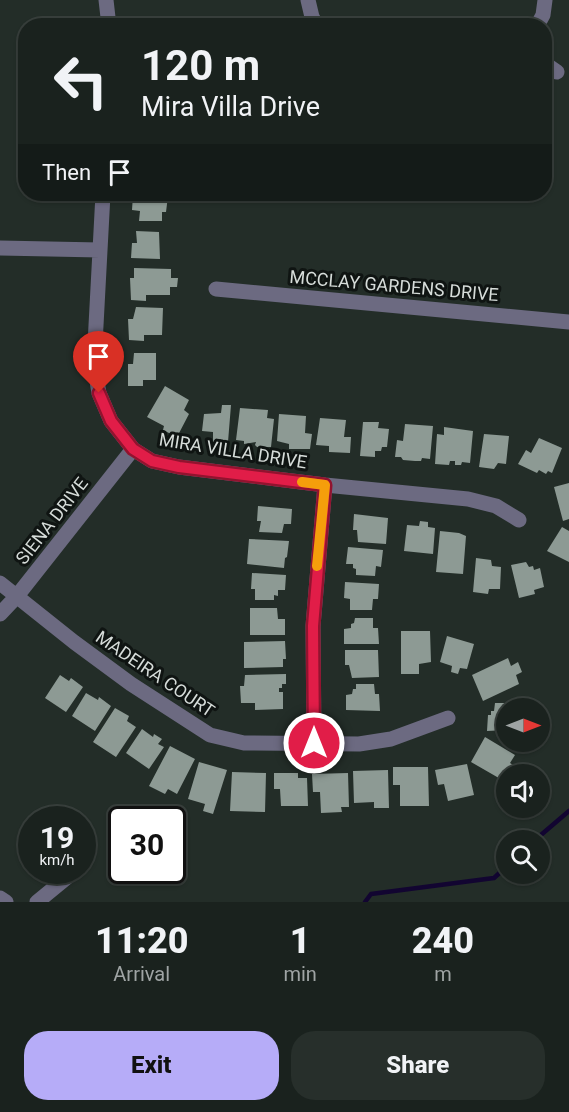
<!DOCTYPE html>
<style>
:root{--surface:#1a221e;--page:#272f2b;--text:#f1f3f6;--muted:#9fa4a4;--line:#383f3c;--accent:#b6acf8}
body{margin:0;font-family:Roboto,sans-serif;background:var(--page);color:var(--text);height:100vh;display:flex;flex-direction:column;font-size:22px;white-space:nowrap}
*{box-sizing:border-box;margin:0}
p{font-size:20px;color:var(--muted)}
.icon{flex:none;width:33px;height:33px;fill:none;stroke:currentColor;stroke-width:2;stroke-linecap:round;stroke-linejoin:round}
.map{position:relative;height:902px;overflow:hidden}
.details{display:flex;flex-direction:column;background:var(--surface);flex:1}
.details>*{flex:none}
.top-card{position:absolute;left:18px;top:18px;width:534px;height:183px;border-radius:24px;box-shadow:0 2px 4px #0004,0 0 0 2px var(--line);background:#1a221e;color:var(--text);overflow:hidden}
.needle{width:39px;rotate:90deg}
.fabs{position:absolute;left:496px;top:698px;display:grid;gap:12px}
.fabs a{display:grid;place-items:center;width:54px;height:54px;border-radius:50%;background:var(--surface);box-shadow:0 2px 4px #0004,0 0 0 2px var(--line);font-size:30px}
.speed{position:absolute;left:18px;top:806px;display:flex;gap:12px;font-size:30px;font-weight:700;text-align:center}
.speed>*{display:grid;place-content:center;width:78px;height:78px;border-radius:50%;background:var(--surface);box-shadow:0 2px 4px #0004,0 0 0 2px var(--line);line-height:1}
.speed small{font-size:15px;font-weight:400}
.speed .limit{border:3px solid #111;border-radius:9px;background:#fff;color:#111}
.pin{position:absolute;display:grid;place-items:center;width:51px;height:51px;color:#fff;margin:-62px -26px;border-radius:50% 50% 50% 0;rotate:-45deg;box-shadow:0 0 6px #0007}
.pin .icon{rotate:45deg}
.me{position:absolute;width:66px;margin:-33px;rotate:0deg;stroke-linejoin:round;filter:drop-shadow(0 0 4px #0008)}
.turn{display:flex;align-items:center;gap:21px;height:126px;padding:0 24px;font-size:27px}
.turn .icon{width:78px;height:78px;stroke-width:2.5}
.turn b{display:block;font-size:42px;line-height:51px}
.then{display:flex;align-items:center;height:57px;padding:0 24px;background:#0003;gap:12px;font-size:22px}
.eta{display:flex;justify-content:space-evenly;align-items:center;height:102px;text-align:center}
.eta b{font-size:36px;font-weight:800;line-height:42px}
.button{display:flex;gap:12px;margin-top:auto;padding:12px 24px}
.button a{flex:1;height:69px;border-radius:24px;background:var(--accent);color:#111;font-size:24px;font-weight:800;line-height:69px;text-align:center}
.button a+a{background:var(--page);color:var(--text)}
.map>svg:first-child{display:block}
.lines{fill:none;stroke-linecap:round;stroke-linejoin:round}
.stream{stroke:#120531;stroke-width:4.5}
.building{fill:#8d9a94}
.minor{stroke:#6c6a81;stroke-width:15}
.route-casing{stroke:#92132f;stroke-width:15}
.route{stroke:#e11d48;stroke-width:10}
.slow{stroke:#f59e0b;stroke-width:10}
.labels{text-anchor:middle;stroke-width:6;stroke-linejoin:round;paint-order:stroke}
.street-label{font-size:18px;fill:#d6dcd9;stroke:#0f1412}
</style>
<div class="map">
<svg width="569" height="902" viewBox="0 0 569 902">
<rect width="100%" height="100%" fill="#232d28"/>
<g class="lines">
<!-- stream -->
<path class="stream" d="M 535,840 L 569,811
M 365,902 L 371,894 L 494,878 L 507,866"/>
</g>
<!-- building -->
<path class="building" d="M 135,194 L 168,196 L 166,212 L 162,212 L 162,221 L 139,221 L 140,211 L 132,210 L 133,195 Z
M 136,231 L 159,232 L 160,259 L 131,258 L 132,243 L 137,243 Z
M 134,268 L 171,269 L 171,278 L 178,278 L 177,287 L 170,287 L 170,295 L 146,295 L 146,301 L 131,300 L 130,278 L 134,278 Z
M 136,307 L 163,308 L 162,335 L 144,335 L 144,341 L 129,340 L 128,319 L 133,319 Z
M 134,353 L 156,353 L 156,380 L 143,380 L 143,386 L 128,386 L 128,364 L 133,364 Z
M 165,386 L 189,400 L 184,410 L 189,414 L 177,437 L 163,430 L 164,426 L 147,417 Z
M 222,405 L 231,405 L 228,442 L 213,442 L 213,432 L 202,431 L 204,414 L 221,413 Z
M 240,408 L 268,410 L 267,418 L 274,419 L 271,447 L 257,447 L 255,445 L 256,442 L 244,444 L 244,441 L 236,440 Z
M 279,414 L 306,416 L 305,433 L 312,434 L 310,449 L 289,449 L 289,444 L 277,441 Z
M 320,418 L 346,420 L 344,437 L 351,437 L 350,453 L 329,452 L 329,446 L 316,445 Z
M 363,422 L 379,422 L 378,428 L 389,429 L 387,447 L 382,447 L 381,451 L 375,451 L 375,457 L 360,456 Z
M 405,424 L 433,426 L 430,459 L 422,458 L 421,461 L 415,461 L 403,460 L 401,457 L 395,457 L 397,440 L 403,441 Z
M 444,427 L 473,431 L 470,463 L 462,462 L 461,465 L 455,465 L 455,461 L 450,461 L 449,465 L 435,464 L 437,434 L 444,435 Z
M 484,434 L 509,436 L 506,464 L 498,463 L 494,469 L 479,467 Z
M 539,438 L 562,448 L 552,473 L 548,471 L 546,474 L 539,470 L 537,473 L 518,464 L 526,450 L 531,453 Z
M 569,483 L 569,519 L 563,521 L 554,487 Z
M 258,506 L 292,509 L 291,524 L 284,524 L 282,533 L 259,532 L 261,521 L 257,521 Z
M 354,514 L 388,518 L 386,544 L 358,542 L 357,530 L 353,530 Z
M 420,521 L 428,522 L 428,527 L 435,528 L 433,554 L 404,551 L 407,525 L 419,526 Z
M 562,527 L 569,531 L 569,562 L 547,551 Z
M 440,531 L 459,533 L 466,536 L 463,574 L 436,572 Z
M 249,539 L 289,541 L 287,557 L 285,558 L 284,568 L 247,564 Z
M 348,547 L 383,550 L 381,567 L 376,566 L 375,576 L 356,575 L 356,569 L 353,568 L 353,564 L 346,564 Z
M 476,558 L 491,560 L 492,566 L 501,567 L 500,589 L 489,589 L 488,594 L 473,592 Z
M 526,562 L 529,567 L 533,566 L 534,570 L 540,568 L 544,587 L 534,590 L 535,594 L 519,598 L 511,565 Z
M 252,573 L 286,575 L 285,590 L 278,590 L 278,596 L 274,595 L 274,600 L 255,600 L 255,589 L 251,589 Z
M 345,582 L 379,584 L 378,599 L 373,599 L 372,610 L 350,610 L 350,599 L 344,598 Z
M 250,608 L 277,608 L 278,619 L 285,619 L 285,635 L 250,635 Z
M 355,618 L 373,618 L 373,628 L 378,628 L 379,644 L 344,644 L 344,629 L 351,628 L 351,624 L 354,623 Z
M 401,631 L 430,631 L 431,662 L 419,664 L 419,674 L 401,674 Z
M 447,636 L 474,644 L 467,669 L 460,668 L 458,674 L 451,672 L 452,666 L 440,662 Z
M 285,641 L 286,659 L 283,659 L 283,667 L 244,668 L 244,642 Z
M 345,650 L 378,650 L 379,677 L 352,678 L 349,665 L 345,665 Z
M 508,658 L 511,666 L 518,662 L 522,672 L 516,675 L 519,684 L 483,701 L 472,675 Z
M 286,674 L 286,684 L 282,684 L 282,688 L 279,688 L 279,692 L 283,692 L 283,709 L 255,710 L 255,703 L 241,703 L 240,686 L 244,686 L 245,675 Z
M 60,675 L 69,681 L 71,678 L 83,687 L 66,712 L 45,698 Z
M 356,684 L 374,684 L 375,694 L 379,694 L 380,711 L 346,710 L 346,695 L 352,694 L 353,689 L 356,689 Z
M 86,693 L 98,700 L 99,697 L 111,706 L 95,731 L 72,716 Z
M 495,703 L 522,703 L 522,708 L 507,708 L 507,730 L 487,731 L 488,715 L 491,715 L 491,711 L 494,711 Z
M 115,708 L 129,716 L 127,721 L 136,727 L 116,757 L 93,742 Z
M 142,729 L 153,737 L 154,734 L 162,739 L 158,744 L 164,747 L 149,769 L 126,753 Z
M 485,737 L 515,755 L 510,763 L 513,765 L 504,781 L 471,762 Z
M 170,746 L 195,759 L 177,794 L 168,789 L 165,794 L 149,786 Z
M 199,762 L 227,770 L 213,814 L 203,811 L 205,804 L 188,799 Z
M 467,764 L 474,795 L 448,801 L 444,784 L 438,785 L 435,770 Z
M 393,767 L 428,767 L 429,806 L 400,806 L 400,785 L 393,785 Z
M 388,770 L 389,808 L 374,808 L 374,802 L 354,803 L 353,771 Z
M 232,772 L 266,773 L 265,812 L 230,811 Z
M 274,773 L 298,773 L 298,778 L 307,778 L 308,806 L 281,806 L 280,789 L 274,789 Z
M 348,773 L 349,807 L 341,807 L 342,812 L 321,813 L 320,792 L 313,792 L 312,774 Z"/>
<g class="lines">
<!-- minor -->
<path class="minor" d="M 106,0 L 109,26
M 308,0 L 312,17 L 317,26
M 537,26 L 543,15 L 545,0
M 544,63 L 557,72
M 103,194 L 94,363 L 99,393 L 111,421 L 133,449 L 152,461 L 179,467 L 325,485 L 468,499 L 496,506 L 519,520
M 0,248 L 100,250
M 216,289 L 569,322
M 0,583 L 74,642 L 131,684 L 210,735 L 244,743 L 359,744 L 391,739 L 448,718
M 0,614 L 17,596 L 133,449
M 314,743 L 313,626 L 325,485
M 0,898 L 6,902
M 37,902 L 76,870"/>
</g>
<g class="lines">
<!-- route casing -->
<g class="route-casing">
<path id="route" d="M 99,393 L 111,421 L 133,449 L 152,461 L 179,467 L 325,485 L 313,626 L 314,743"/>
</g>
<!-- route -->
<use href="#route" class="route"/>
<!-- slow -->
<path class="slow" d="M 302,482 L 325,485 L 317,566"/>
</g>
<g class="labels">
<!-- street labels -->
<g class="street-label">
<text transform="translate(394 286) rotate(5)" y="6">MCCLAY GARDENS DRIVE</text>
<text transform="translate(233 451) rotate(9)" y="6">MIRA VILLA DRIVE</text>
<text transform="translate(52 521) rotate(-52)" y="6">SIENA DRIVE</text>
<text transform="translate(155 674) rotate(34)" y="6">MADEIRA COURT</text>
</g>
</g>
</svg>
<div class="fabs">
<a><svg class="needle" viewBox="-14 -14 28 28"><path d="M0-13l5 13h-10z" fill="#e53935"/><path d="M0 13l5-13h-10z" fill="#9fa4a4"/></svg></a>
<a><svg class="icon" aria-label="sound" viewBox="0 0 24 24"><path d="M4 9h4l5-4v14l-5-4H4zM17 9q2 3 0 6"/></svg></a>
<a><svg class="icon" aria-label="search" viewBox="0 0 24 24"><circle cx="10" cy="10" r="6"/><path d="M15 15l6 6"/></svg></a>
</div>
<div class="speed"><div>19<small>km/h</small></div><div class="limit">30</div></div>
<div class="pin" style="left:99px;top:393px;background:#d93025"><svg class="icon" aria-label="arrive" viewBox="0 0 24 24"><path d="M6 21V4h12l-3 4 3 4H6"/></svg></div>
<svg class="me" style="left:314px;top:743px" viewBox="-20 -20 40 40"><circle r="17" fill="#e11d48" stroke="#fff" stroke-width="3"/><path d="M0-11L8 9 0 5-8 9z" fill="#fff"/></svg>
<div class="top-card">
<div class="turn"><svg class="icon" aria-label="left" viewBox="0 0 24 24"><path d="M17 20v-9H6M10 6l-5 5 5 5"/></svg><div><b>120 m</b>Mira Villa Drive</div></div>
<div class="then">Then<svg class="icon" aria-label="arrive" viewBox="0 0 24 24"><path d="M6 21V4h12l-3 4 3 4H6"/></svg></div>
</div>
</div>
<section class="details">
<div class="eta">
<div><b>11:20</b><p>Arrival</p></div>
<div><b>1</b><p>min</p></div>
<div><b>240</b><p>m</p></div>
</div>
<div class="button"><a>Exit</a><a>Share</a></div>
</section>
